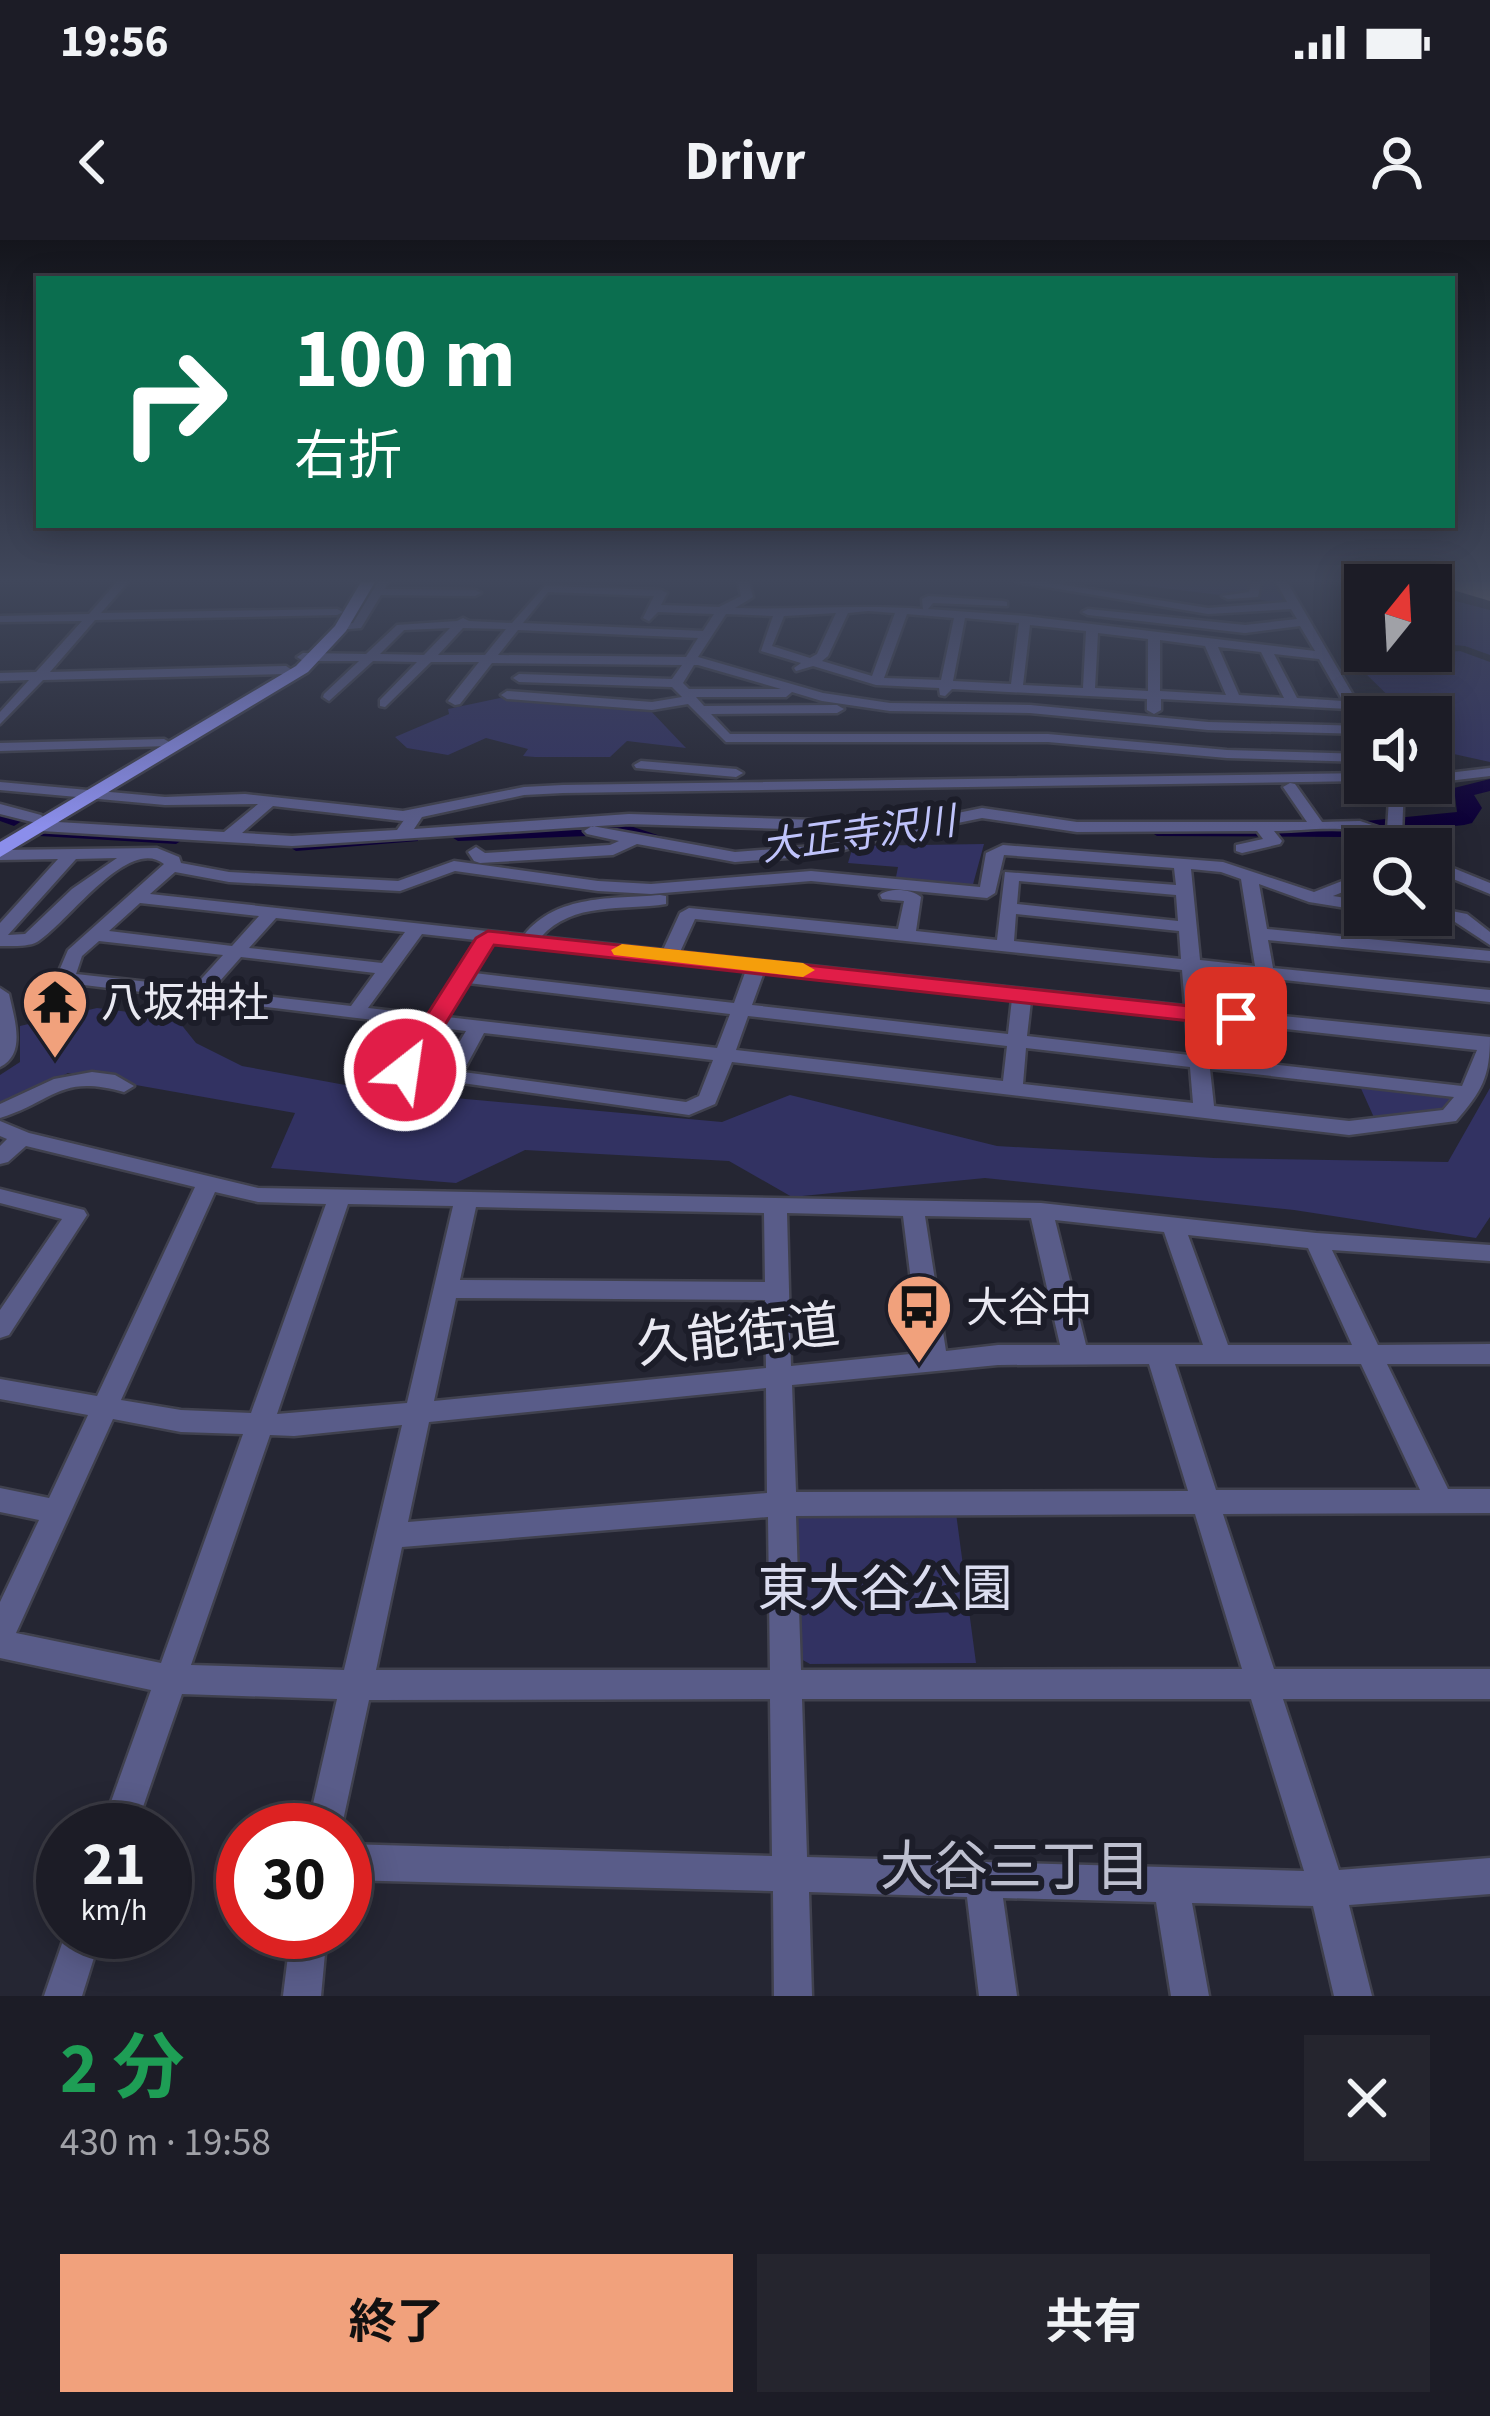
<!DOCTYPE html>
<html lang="ja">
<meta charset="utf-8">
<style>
:root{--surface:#1c1c26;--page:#25252e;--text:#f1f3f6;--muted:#a0a1a7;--line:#3a3a43;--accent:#f1a17c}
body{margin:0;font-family:"Source Sans 3","Noto Sans JP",sans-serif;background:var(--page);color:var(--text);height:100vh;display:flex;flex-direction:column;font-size:45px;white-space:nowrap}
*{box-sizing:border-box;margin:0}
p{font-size:39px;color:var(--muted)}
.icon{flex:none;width:66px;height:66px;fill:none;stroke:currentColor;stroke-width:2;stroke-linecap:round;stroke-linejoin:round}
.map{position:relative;height:1756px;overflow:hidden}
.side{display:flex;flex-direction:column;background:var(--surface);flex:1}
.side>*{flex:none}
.banner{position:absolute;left:36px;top:36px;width:1419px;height:252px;border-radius:0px;box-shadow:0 6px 30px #0003,0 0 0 3px var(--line);background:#0b6e4f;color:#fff;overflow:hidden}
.needle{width:78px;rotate:18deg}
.controls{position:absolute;left:1344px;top:324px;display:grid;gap:24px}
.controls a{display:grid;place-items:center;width:108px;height:108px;border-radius:0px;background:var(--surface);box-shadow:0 6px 30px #0003,0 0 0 3px var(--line);font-size:60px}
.speed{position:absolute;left:36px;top:1563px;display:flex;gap:24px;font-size:60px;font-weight:700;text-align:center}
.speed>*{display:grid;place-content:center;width:156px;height:156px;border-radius:50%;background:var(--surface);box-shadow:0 6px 30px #0003,0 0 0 3px var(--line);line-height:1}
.speed small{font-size:30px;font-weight:400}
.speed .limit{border:18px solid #d22;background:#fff;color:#111}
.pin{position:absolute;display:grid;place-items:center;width:102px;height:102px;color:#fff;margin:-51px;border-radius:24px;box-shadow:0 6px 18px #0006}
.me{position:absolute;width:132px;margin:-66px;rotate:30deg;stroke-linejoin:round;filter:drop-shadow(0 0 9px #0008)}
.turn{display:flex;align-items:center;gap:42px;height:252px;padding:0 60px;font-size:54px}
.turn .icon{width:156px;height:156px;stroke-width:2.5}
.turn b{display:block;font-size:84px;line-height:102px}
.round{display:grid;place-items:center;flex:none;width:126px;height:126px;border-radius:0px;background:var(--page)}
.overview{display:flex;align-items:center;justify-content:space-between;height:204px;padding:0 60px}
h1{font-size:72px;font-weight:700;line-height:90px;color:#1e9e55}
.button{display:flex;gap:24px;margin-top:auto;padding:24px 60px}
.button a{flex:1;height:138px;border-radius:0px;background:var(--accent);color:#111;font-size:48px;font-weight:700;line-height:138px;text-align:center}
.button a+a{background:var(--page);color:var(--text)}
.status{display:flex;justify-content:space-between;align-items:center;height:84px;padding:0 60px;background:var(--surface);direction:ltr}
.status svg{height:33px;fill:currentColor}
header{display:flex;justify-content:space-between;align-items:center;height:156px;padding:0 60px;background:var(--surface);font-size:54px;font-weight:700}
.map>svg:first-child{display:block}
.green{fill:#323262}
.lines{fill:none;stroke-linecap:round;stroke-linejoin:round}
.river{fill:#0d0038;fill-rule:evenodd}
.minor-casing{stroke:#40414e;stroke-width:5}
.major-casing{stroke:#40414e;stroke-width:5}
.minor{fill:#595c89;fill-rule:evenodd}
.major{fill:#8b8eeb;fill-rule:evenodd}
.wall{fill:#9b8c86}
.shaded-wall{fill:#7e726d}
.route{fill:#e11d48;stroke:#92132f;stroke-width:3}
.slow{fill:#f59e0b}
.labels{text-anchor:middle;stroke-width:12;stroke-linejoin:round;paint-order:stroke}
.far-water-label{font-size:39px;font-style:italic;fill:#bfc3fb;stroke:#1c1d29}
.poi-label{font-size:42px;fill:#e9e9f2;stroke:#1c1d29;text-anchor:start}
.near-street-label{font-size:51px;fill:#e9e9f2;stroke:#1c1d29}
.near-park-label{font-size:51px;fill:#dbddf0;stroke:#1c1d29}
.near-neighbourhood-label{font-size:54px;fill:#bec0d0;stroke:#1c1d29}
</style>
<div class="status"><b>19:56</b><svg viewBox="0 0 49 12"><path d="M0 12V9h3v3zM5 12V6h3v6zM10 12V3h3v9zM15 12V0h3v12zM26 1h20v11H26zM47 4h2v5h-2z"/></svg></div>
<header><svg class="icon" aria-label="back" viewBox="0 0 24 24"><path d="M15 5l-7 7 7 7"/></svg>Drivr<svg class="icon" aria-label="person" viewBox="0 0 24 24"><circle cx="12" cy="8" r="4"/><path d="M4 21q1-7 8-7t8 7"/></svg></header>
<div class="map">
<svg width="1490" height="1756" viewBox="0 0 1490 1756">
<rect width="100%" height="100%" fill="#252633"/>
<!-- green -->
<path class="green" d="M 1113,342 L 1274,342 L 1286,363 Z
M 1440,357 L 1490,370 L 1490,415 L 1465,406 L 1431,403 L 1431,360 Z
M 1460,411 L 1490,422 L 1490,522 L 1431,509 L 1431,477 L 1410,477 L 1364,432 L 1404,416 Z
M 500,458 L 648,468 L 686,508 L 627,501 L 610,517 L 535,517 L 523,516 L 528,509 L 486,498 L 448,515 L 407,508 L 395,497 L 449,474 L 448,469 Z
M 984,604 L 972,648 L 895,642 L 898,627 L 848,623 L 853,606 Z
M 97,768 L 176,778 L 196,803 L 242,826 L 378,851 L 722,882 L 790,855 L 997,906 L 1214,918 L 1448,922 L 1490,848 L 1490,977 L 1476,998 L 1294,970 L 985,938 L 792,957 L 729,921 L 525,910 L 456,943 L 271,928 L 295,873 L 68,833 L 0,867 L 0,835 L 20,822 L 20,786 Z
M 1359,844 L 1449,854 L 1456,859 L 1443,873 L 1376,882 Z
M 800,1273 L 956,1273 L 976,1423 L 810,1424 L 801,1419 L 795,1280 Z"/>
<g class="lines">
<!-- river -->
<path class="river" d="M 1490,539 L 1490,551 L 1474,555 L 1482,568 L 1472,583 L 1464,585 L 1345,597 L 1157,596 L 1146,589 L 1157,582 L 1345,583 L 1457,572 L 1454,548 Z
M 0,567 L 25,579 L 14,586 L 0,581 Z
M 615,581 L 688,605 L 677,612 L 614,595 L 458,601 L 447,594 L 458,587 Z
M 48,584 L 176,590 L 187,597 L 176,604 L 40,596 L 40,586 Z
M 410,589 L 418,591 L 418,601 L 296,611 L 285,604 L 296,597 Z"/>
<!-- minor casing -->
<g class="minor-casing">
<path id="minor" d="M 117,342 L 128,342 L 101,373 L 337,369 L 343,372 L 337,375 L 95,380 L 50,432 L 286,426 L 292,430 L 286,434 L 43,440 L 0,484 L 0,472 L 29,440 L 0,441 L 0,433 L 36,432 L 82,381 L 0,382 L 0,376 L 89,374 Z
M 378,342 L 388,342 L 385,349 L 475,350 L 481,353 L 475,356 L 381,355 L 361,388 L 337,390 L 337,386 L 353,383 Z
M 738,342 L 749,342 L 753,357 L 735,368 C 798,370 860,364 923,369 L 922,359 L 928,356 L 1003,361 L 1007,362 L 1007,366 L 933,363 L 928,369 L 1025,376 L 1315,411 L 1300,386 L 1245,393 L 1088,375 L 1082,372 L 1088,369 L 1245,385 L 1297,379 L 1291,369 L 1208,374 L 1017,342 L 1046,342 L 1208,368 L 1287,362 L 1276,342 L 1287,342 L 1363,472 L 1361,475 L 1351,475 L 1348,469 L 1161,459 L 1161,470 L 1154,474 L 1147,470 L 1147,459 L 952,449 L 945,456 L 940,455 L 939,448 L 876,445 L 813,426 L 796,431 L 794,428 L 801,423 L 761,411 L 773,376 L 726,374 L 698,417 L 823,453 L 890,463 L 1030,465 L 1208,482 L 1365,486 L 1365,494 L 1208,490 L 1030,473 L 890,471 L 822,461 L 792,452 L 786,457 L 696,457 L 704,466 L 837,465 L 844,469 L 837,473 L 711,474 L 730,494 L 1048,494 L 1227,510 L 1365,514 L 1365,522 L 1227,518 L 1048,502 L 726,502 L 688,464 L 652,470 L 507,459 L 501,455 L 507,451 L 652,462 L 682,457 L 672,447 L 519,442 L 513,438 L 519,434 L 672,439 L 682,425 L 492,423 L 460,464 L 455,465 L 448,461 L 479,422 L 431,422 L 385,467 L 380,466 L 380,460 L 417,422 L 373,421 L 329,461 L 323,457 L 324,454 L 359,421 L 303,421 L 297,417 L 303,413 L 366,414 L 397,385 L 457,381 L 463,378 L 469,381 L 512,383 L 545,346 L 661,350 L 667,353 L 661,365 L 719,367 L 741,356 ZM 548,352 L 654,356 L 643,378 L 649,381 L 658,372 L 714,374 L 703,391 L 523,383 ZM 868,371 L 895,373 L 872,436 L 822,421 L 828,416 L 848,373 ZM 836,373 L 817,414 L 810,418 L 772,406 L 784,376 ZM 907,374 L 954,378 L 941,440 L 884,438 ZM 965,378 L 1019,383 L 1011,444 L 953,441 ZM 1030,385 L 1086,391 L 1083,448 L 1023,445 ZM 450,388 L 424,415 L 380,414 L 404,390 ZM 463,388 L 506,389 L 485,415 L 438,415 ZM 518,390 L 698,398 L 686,417 L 498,415 ZM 1098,393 L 1148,399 L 1148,451 L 1095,448 ZM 1160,400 L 1205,406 L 1226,455 L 1160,451 ZM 1218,407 L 1261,412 L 1284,458 L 1239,455 ZM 1274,414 L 1319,419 L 1343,461 L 1297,458 ZM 694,425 L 698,425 L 781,449 L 689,449 L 683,443 Z
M 1251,342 L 1261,342 L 1258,357 L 1228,359 L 1222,356 L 1249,352 Z
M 164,499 L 171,503 L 169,506 L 0,511 L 0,503 Z
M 641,521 L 736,529 L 743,533 L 736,537 L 636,528 L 634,525 Z
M 1490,528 L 1490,536 L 1431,543 L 1430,543 L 1431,535 Z
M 1365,533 L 1365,541 L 563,553 L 524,555 L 422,577 L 414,589 L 629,574 L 909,583 L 982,568 L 1077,582 L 1307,582 L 1283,547 L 1290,543 L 1295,544 L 1322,582 L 1360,581 L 1387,590 L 1390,543 L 1404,543 L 1402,596 L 1413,609 L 1396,609 C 1369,579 1310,591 1274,591 L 1282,601 L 1280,604 L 1242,613 L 1236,611 L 1236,605 L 1263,599 L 1257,591 L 1077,592 L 982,578 L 909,593 L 629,584 L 292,606 L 41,591 L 33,586 L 41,581 L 224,592 L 258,564 L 165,565 L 0,550 L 0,542 L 165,557 L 245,554 L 403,571 L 524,547 L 563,545 ZM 273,566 L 403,581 L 404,580 L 397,590 L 292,596 L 242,593 Z
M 0,564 L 41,575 L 44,578 L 36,583 L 0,574 Z
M 592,586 L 735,612 L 827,605 L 880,592 L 888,597 L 827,615 L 735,622 L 637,604 L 613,615 L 480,623 L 474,621 L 468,612 L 476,607 L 485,613 L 610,605 L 619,601 L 587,594 L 584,591 Z
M 1003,605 L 1223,622 L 1314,652 L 1365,632 L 1365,643 L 1333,656 L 1365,661 L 1365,671 L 1309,662 L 1259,644 L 1267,689 L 1490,711 L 1490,721 L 1268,700 L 1273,728 L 1490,750 L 1490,762 L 1201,731 L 1204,768 L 1490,797 C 1490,837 1482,851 1456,881 L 1349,895 L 732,822 L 715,864 L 689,875 L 448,841 L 442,831 L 466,791 L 441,788 L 412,834 L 405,836 L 395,830 L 423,786 L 59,742 L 56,738 L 68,710 L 164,624 C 128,595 67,684 37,702 C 28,707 11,706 0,706 L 0,683 L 58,619 L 0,620 L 0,610 L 157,608 L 179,617 L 181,623 L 229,632 L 398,641 L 454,621 L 598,641 L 651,644 L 811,631 L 980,647 L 986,613 ZM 1004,615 L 1174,628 L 1176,645 L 1005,632 L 997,700 L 916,691 L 921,657 C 912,649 889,647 880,655 L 882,659 L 904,661 L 898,689 L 689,668 L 680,673 L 663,710 L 541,697 C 573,661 623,671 666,664 L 666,656 L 660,655 C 612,659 557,654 524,695 L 150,654 L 175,632 L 229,642 L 400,651 L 455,631 L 598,651 L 651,654 L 811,641 L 987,658 L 995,653 ZM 117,618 L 72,649 L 25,694 L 8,695 L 76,619 ZM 1191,629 L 1221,632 L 1241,639 L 1255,726 L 1200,720 ZM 1019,641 L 1176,655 L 1178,681 L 1017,664 ZM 140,663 L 259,676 L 232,706 L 109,691 ZM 1016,674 L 1179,691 L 1181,719 L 1014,701 ZM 276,678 L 405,692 L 382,723 L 249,708 ZM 695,679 L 1182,730 L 1185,766 L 680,712 ZM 422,694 L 476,700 L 430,775 L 368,768 ZM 99,701 L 223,715 L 194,747 L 76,734 L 82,716 ZM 493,702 L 528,706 L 746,730 L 734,763 L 474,733 ZM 241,717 L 375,733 L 351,766 L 212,750 ZM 764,732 L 1012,759 L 1008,794 L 752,765 ZM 468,743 L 730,774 L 717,808 L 447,777 ZM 1031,761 L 1186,778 L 1189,815 L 1027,796 ZM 748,776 L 1007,806 L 1003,841 L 736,810 ZM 1205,780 L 1477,810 L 1462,846 L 1209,817 ZM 484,793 L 713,820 L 699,856 L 686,862 L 463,832 ZM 1026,808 L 1190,827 L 1193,863 L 1023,844 ZM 1210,829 L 1454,857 L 1443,870 L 1349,881 L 1214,866 Z
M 1431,619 L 1490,643 L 1490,654 L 1431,630 Z
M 1431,667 L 1467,674 L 1490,692 L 1490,705 L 1455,682 L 1425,676 L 1431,675 Z
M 0,748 L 9,754 C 14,778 27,814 0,827 Z
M 92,832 L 115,835 L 134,846 L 124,852 C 59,834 55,861 0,878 L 0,864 L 54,839 Z
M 0,881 L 29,893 L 258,948 L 1041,963 L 1316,993 L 1490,1005 L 1490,1021 L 1332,1010 L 1378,1105 L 1490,1104 L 1490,1124 L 1387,1124 L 1448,1249 L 1490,1249 L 1490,1273 L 1223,1274 L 1274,1429 L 1490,1429 L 1490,1459 L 1283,1459 L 1339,1630 L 1490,1618 L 1490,1654 L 1349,1665 L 1372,1756 L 1334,1756 L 1313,1666 L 1192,1663 L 1209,1756 L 1171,1756 L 1156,1662 L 1003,1658 L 1017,1756 L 979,1756 L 967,1657 L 809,1652 L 812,1756 L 774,1756 L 773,1651 L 345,1640 L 345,1604 L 772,1616 L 770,1459 L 369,1460 L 341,1590 L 307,1590 L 337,1459 L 182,1454 L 135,1590 L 101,1590 L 151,1450 L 0,1418 L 0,1362 L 39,1280 L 0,1272 L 0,1248 L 49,1258 L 88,1175 L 0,1159 L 0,1139 L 97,1156 L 195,947 L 26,906 L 8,922 L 0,924 L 0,906 L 7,899 L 0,896 ZM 215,952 L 258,962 L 326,964 L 251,1173 L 181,1170 L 121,1160 ZM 348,964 L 453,966 L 407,1163 L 277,1174 ZM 476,967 L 764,973 L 765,1042 L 460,1040 ZM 787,973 L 903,976 L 920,1113 L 791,1126 ZM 925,976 L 1031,978 L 1060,1105 L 998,1105 L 946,1111 ZM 1055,980 L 1164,992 L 1203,1105 L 1086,1105 ZM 1188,995 L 1308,1008 L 1352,1105 L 1228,1105 ZM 456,1058 L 765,1060 L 766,1128 L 434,1161 ZM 1149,1124 L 1188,1251 L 796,1252 L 792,1145 L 998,1125 ZM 1175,1124 L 1361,1124 L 1420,1250 L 1216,1250 ZM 766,1148 L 767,1253 L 408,1282 L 429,1182 ZM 113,1179 L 181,1192 L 243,1194 L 161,1423 L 16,1393 ZM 402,1185 L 344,1430 L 191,1425 L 270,1195 L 294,1196 ZM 1195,1274 L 1242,1429 L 801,1430 L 796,1276 ZM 768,1277 L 770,1430 L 376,1430 L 402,1307 ZM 802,1459 L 1251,1459 L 1304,1631 L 807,1617 Z
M 0,949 L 84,970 L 87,975 L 9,1095 L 0,1098 L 0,1070 L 62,979 L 0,963 Z
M 66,1692 L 102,1692 L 82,1756 L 44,1756 Z
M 291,1692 L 327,1692 L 321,1756 L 283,1756 Z"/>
</g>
<!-- major casing -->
<g class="major-casing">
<path id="major" d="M 361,342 L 375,342 L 346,391 L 308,432 L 0,617 L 0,602 L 296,426 L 335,386 Z"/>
</g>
<!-- minor -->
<use href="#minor" class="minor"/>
<!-- major -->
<use href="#major" class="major"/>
</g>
<!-- wall -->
<path class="wall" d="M 1396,342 L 1490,342 L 1490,361 L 1436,345 L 1395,345 Z"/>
<!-- shaded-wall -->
<path class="shaded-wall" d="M 1404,342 L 1437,342 L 1436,345 L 1431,347 L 1431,345 L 1403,345 Z"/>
<!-- sky -->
<linearGradient id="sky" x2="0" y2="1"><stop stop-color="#14151c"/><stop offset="0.58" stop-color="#40475b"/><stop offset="1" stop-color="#40475b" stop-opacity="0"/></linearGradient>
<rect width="1490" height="588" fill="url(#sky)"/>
<!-- route -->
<path class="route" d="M 488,691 L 1236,771 L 1249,778 L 1236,786 L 494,705 L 414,835 L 396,835 L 392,830 L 476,698 Z"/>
<!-- slow -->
<path class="slow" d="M 622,704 L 803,723 L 815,730 L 803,737 L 614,715 L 611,710 Z"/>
<!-- icons -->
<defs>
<g id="temple-pin" transform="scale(3.45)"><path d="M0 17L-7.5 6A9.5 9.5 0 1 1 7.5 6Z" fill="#f1a17c" stroke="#1c1d29"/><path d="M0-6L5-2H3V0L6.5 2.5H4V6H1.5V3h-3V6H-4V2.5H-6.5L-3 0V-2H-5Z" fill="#111"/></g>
<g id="bus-pin" transform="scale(3.45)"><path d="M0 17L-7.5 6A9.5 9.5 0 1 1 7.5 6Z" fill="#f1a17c" stroke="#1c1d29"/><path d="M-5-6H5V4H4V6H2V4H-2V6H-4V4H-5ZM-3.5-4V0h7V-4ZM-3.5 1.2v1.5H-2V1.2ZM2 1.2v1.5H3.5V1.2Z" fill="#111"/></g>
</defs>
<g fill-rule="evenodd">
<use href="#temple-pin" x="55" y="762"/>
<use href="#bus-pin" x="919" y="1067"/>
</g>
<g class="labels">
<!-- far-water labels -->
<g class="far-water-label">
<text transform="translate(858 593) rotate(-8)" y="14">大正寺沢川</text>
</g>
<!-- poi labels -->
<g class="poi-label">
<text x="101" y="777">八坂神社</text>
<text x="966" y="1082">大谷中</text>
</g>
<!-- near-street labels -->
<g class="near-street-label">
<text transform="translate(738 1094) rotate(-6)" y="18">久能街道</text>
</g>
<!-- near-park labels -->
<g class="near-park-label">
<text x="885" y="1366">東大谷公園</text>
</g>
<!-- near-neighbourhood labels -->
<g class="near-neighbourhood-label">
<text x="1015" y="1645">大谷三丁目</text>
</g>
</g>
</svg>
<div class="controls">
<a><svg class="needle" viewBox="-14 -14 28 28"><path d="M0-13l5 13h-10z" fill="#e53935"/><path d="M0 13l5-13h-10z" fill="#a0a1a7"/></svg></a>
<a><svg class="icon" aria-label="sound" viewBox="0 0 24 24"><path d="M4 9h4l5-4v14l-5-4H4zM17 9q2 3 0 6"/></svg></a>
<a><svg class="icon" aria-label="search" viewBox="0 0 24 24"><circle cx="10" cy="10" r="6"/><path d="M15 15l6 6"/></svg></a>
</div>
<div class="speed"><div>21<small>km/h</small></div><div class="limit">30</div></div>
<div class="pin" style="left:1236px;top:778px;background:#d93025"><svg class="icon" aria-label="arrive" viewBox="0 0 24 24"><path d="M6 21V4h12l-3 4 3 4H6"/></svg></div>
<svg class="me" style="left:405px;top:830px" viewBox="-20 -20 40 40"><circle r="17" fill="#e11d48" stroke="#fff" stroke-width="3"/><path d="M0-11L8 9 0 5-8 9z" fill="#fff"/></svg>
<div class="banner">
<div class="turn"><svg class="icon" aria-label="right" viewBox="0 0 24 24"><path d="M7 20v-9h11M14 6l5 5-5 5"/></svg><div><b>100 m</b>右折</div></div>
</div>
</div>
<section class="side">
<div class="overview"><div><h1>2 分</h1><p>430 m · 19:58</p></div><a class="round"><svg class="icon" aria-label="close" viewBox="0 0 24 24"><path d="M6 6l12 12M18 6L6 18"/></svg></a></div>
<div class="button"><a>終了</a><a>共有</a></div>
</section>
